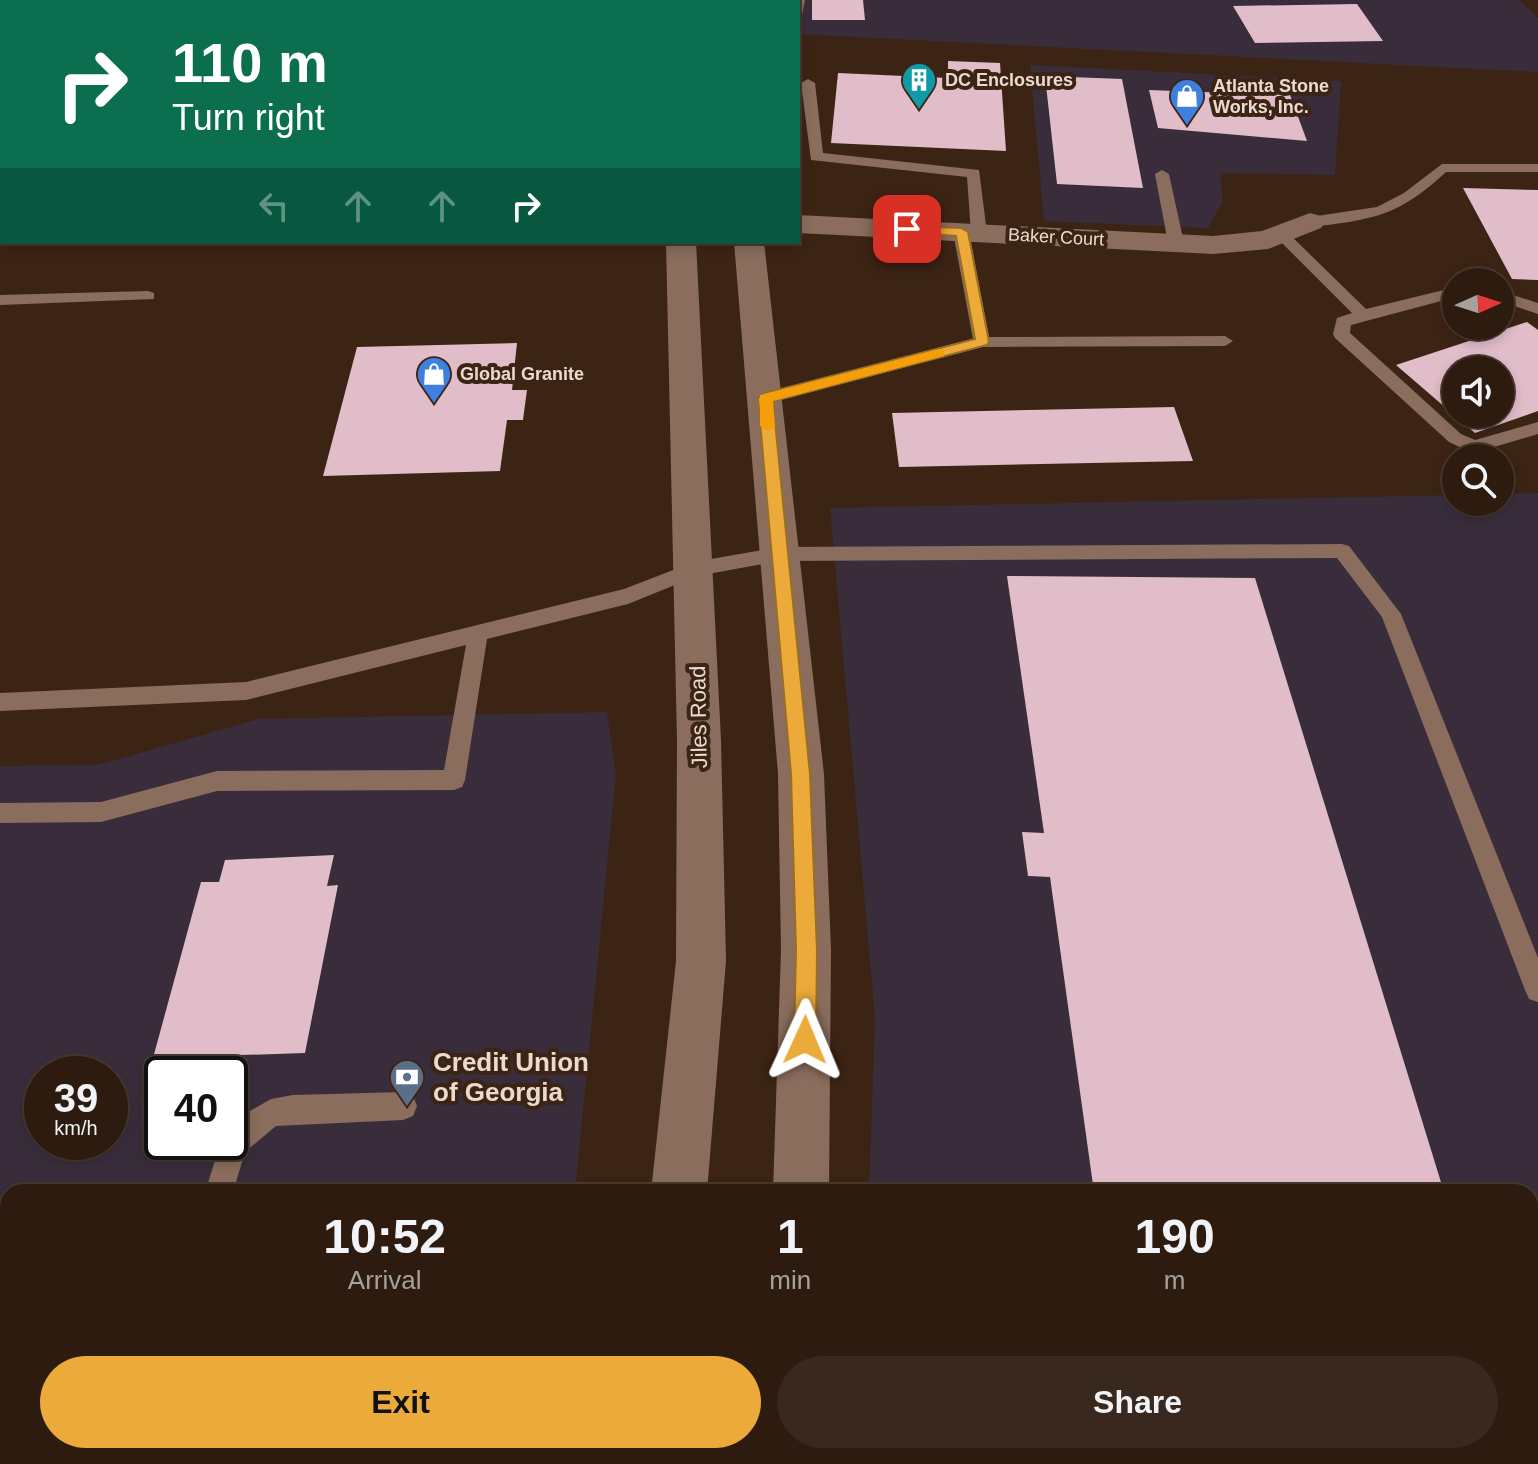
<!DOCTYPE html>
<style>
:root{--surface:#2d1b0f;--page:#39281d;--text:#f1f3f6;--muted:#a7a19e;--line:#48392f;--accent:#ebaa39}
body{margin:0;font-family:Helvetica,sans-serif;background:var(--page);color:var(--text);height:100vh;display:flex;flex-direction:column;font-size:30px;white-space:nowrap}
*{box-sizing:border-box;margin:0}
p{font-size:26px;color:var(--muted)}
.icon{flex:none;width:44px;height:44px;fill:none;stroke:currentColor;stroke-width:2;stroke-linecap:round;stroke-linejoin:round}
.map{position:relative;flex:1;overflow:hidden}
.drawer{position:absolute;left:0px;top:1184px;width:1538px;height:280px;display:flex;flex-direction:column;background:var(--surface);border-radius:24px 24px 0 0;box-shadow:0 4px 12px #0003,0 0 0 2px var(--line)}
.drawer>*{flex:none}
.hud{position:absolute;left:0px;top:0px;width:800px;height:244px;box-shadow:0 4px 12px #0003,0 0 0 2px var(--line);background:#0b6e4f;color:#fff;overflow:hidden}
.needle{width:52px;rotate:87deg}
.fabs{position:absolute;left:1442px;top:268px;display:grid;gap:16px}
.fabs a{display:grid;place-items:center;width:72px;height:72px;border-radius:50%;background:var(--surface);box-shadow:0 4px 12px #0003,0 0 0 2px var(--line);font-size:40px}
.speed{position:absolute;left:24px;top:1056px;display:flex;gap:16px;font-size:40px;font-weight:700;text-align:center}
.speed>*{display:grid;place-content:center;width:104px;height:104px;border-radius:50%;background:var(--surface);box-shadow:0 4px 12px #0003,0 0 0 2px var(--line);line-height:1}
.speed small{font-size:20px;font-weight:400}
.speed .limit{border:4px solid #111;border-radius:12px;background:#fff;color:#111}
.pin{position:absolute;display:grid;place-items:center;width:68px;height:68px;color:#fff;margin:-34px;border-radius:16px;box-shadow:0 4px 12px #0006}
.me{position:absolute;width:88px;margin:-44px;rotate:1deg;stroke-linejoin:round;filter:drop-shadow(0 0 6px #0008)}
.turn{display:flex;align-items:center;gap:28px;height:168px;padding:0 40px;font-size:36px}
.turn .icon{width:104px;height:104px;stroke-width:2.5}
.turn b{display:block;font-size:56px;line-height:68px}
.lanes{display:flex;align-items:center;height:76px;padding:0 40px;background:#0003;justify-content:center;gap:40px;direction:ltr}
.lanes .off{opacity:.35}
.eta{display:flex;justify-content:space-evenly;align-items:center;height:136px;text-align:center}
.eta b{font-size:48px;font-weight:800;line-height:56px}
.cta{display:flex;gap:16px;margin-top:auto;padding:16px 40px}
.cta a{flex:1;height:92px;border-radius:48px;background:var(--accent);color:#111;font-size:32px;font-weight:800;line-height:92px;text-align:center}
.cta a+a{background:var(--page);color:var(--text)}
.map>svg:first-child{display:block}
.commercial{fill:#392d3b;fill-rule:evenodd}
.building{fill:#e1bcc9;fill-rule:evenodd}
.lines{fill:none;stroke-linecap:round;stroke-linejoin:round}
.service{fill:#8a6d5c;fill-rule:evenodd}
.minor{fill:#8a6d5c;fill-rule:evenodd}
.tertiary{fill:#8a6d5c;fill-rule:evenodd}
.route{fill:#ebaa39;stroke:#996e25;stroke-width:2}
.slow{fill:#f59e0b}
.labels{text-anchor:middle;stroke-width:8;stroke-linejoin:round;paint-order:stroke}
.far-poi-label{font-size:18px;font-weight:bold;fill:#eadad0;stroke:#3c2414;text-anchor:start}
.far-street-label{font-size:18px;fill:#eadad0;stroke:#3c2414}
.street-label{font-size:22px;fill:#eadad0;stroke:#3c2414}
.near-poi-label{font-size:26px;font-weight:bold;fill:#eadad0;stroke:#3c2414;text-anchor:start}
</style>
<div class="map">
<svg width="1538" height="1464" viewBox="0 0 1538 1464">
<rect width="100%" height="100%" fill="#3c2414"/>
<!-- commercial -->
<path class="commercial" d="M 772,0 L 1519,0 L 1538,18 L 1538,72 L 798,34 L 798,2 Z
M 1030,65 L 1341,81 L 1335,175 L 1220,173 L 1223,201 L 1208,228 L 1044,221 Z
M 1538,493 L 1538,1464 L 860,1464 L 861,1456 L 1530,1456 L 1530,1192 L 869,1192 L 875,1018 L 830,508 L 1456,495 L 1456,502 L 1500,502 L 1500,494 Z
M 607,712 L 616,774 L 575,1192 L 8,1192 L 8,1456 L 536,1456 L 534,1464 L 0,1464 L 0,766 L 98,765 L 259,719 ZM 42,1074 L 110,1074 L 110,1142 L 42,1142 ZM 162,1074 L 230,1074 L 230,1142 L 162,1142 Z"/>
<!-- building -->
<path class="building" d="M 812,0 L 863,0 L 865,20 L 812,20 Z
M 1357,4 L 1383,41 L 1255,43 L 1233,6 Z
M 948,61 L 1000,63 L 1006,151 L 831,143 L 838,73 L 948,78 Z
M 1045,76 L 1122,79 L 1143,188 L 1057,184 Z
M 1227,83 L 1260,84 L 1264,94 L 1290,95 L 1307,141 L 1158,128 L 1149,90 L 1230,93 Z
M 1463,188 L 1538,190 L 1538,280 L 1512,279 Z
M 1527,322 L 1538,330 L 1538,411 L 1475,433 L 1396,365 ZM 1456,370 L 1500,370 L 1500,414 L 1456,414 Z
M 517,343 L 512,390 L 527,390 L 523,420 L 507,420 L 500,471 L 323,476 L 357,347 Z
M 1174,407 L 1193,461 L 899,467 L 892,413 Z
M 1007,576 L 1255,578 L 1444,1192 L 1094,1192 L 1050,877 L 1028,876 L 1022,832 L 1044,833 Z
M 334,855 L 327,886 L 338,885 L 305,1053 L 153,1058 L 201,882 L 219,882 L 225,860 Z
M 0,1418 L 8,1418 L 8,1456 L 56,1456 L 54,1464 L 0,1464 Z
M 1113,1456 L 1525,1456 L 1527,1464 L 1113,1464 Z"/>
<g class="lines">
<!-- service -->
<path class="service" d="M 793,0 L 805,0 L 802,15 L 798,16 L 798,2 Z
M 808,79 L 815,83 L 823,153 L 979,170 L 987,233 L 984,236 L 979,238 L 971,233 L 967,177 L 811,160 L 801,83 Z
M 1442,164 L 1538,164 L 1538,172 L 1446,172 C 1399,216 1372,220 1310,227 L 1302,222 L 1310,217 L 1377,207 L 1404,193 Z
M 1162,170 L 1169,174 L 1184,243 L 1176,248 L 1168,243 L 1155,174 Z
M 961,227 L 969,232 L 989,337 L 1225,336 L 1233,341 L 1225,346 L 982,347 L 766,404 L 760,402 L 757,398 L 760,394 L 973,339 L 953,232 Z
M 1281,229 L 1286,231 L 1366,309 L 1456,287 L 1456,297 L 1351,325 L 1350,333 L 1461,434 L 1475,440 L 1538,422 L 1538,434 L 1474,453 L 1468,451 L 1449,442 L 1335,338 L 1333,334 L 1337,318 L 1352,313 L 1273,234 Z
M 148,291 L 154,293 L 154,299 L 0,305 L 0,295 Z
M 1500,291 L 1538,303 L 1538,314 L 1500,301 Z
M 1342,544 L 1349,546 L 1401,614 L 1538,958 L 1538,1002 L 1529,999 L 1525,990 L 1382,617 L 1337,558 L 779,561 L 697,576 L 628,604 L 487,639 L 465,780 L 462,787 L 454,790 L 217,791 L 101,822 L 0,823 L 0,803 L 101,802 L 217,771 L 444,770 L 466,645 L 246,700 L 0,711 L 0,693 L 246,682 L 624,589 L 694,562 L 779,547 Z
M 403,1092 L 413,1096 L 417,1106 L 413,1116 L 403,1120 L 276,1126 L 245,1152 L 233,1192 L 205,1192 L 221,1142 L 230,1142 L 230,1128 L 241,1116 L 271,1099 L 293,1095 Z
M 169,1456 L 208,1456 L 211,1464 L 172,1464 Z"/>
<!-- minor -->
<path class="minor" d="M 1310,213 L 1321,216 L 1325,222 L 1321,228 L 1268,249 L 1213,254 L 798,233 L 798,215 L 1213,236 L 1262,231 Z"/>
<!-- tertiary -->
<path class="tertiary" d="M 714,0 L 738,0 L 738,2 L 714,2 Z
M 666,242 L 696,242 L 721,740 L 726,961 L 707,1192 L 651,1192 L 676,961 L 677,740 Z
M 734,242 L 764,242 L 824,774 L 831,950 L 829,1192 L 773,1192 L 781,950 L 778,774 Z
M 609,1456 L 673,1456 L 671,1464 L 607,1464 Z
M 748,1456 L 812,1456 L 811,1464 L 747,1464 Z"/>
</g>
<!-- route -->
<path class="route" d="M 907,226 L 961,228 L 968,232 L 989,342 L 987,345 L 773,401 L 810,774 L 817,950 L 816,1040 L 812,1047 L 805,1050 L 797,1047 L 794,1040 L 796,950 L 791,774 L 758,398 L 766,393 L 975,339 L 956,236 L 903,232 L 901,229 Z"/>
<!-- slow -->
<path class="slow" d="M 939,349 L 944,350 L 944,356 L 773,401 L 775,426 L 768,431 L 760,426 L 760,395 Z"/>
<!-- icons -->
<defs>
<g id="building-pin" transform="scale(1.8)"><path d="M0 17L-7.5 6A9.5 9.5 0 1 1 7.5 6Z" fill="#0f9aa8" stroke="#3c2414"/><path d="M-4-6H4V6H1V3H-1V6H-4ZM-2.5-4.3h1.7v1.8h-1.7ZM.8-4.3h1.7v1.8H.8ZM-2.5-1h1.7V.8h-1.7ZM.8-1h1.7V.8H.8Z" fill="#fff"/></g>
<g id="shop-pin" transform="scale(1.8)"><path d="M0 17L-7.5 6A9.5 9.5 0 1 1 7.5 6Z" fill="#3f7fe0" stroke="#3c2414"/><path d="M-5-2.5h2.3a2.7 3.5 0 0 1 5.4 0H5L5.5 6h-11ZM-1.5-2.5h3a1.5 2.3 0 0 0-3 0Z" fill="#fff"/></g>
<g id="bank-pin" transform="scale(1.8)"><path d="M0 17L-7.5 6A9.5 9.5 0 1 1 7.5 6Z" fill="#5c6f8a" stroke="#3c2414"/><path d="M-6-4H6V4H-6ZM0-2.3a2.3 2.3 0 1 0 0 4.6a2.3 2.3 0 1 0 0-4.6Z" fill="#fff"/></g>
</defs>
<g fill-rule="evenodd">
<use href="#building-pin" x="919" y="80"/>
<use href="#shop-pin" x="1187" y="96"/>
<use href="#shop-pin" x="434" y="374"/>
<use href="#bank-pin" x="407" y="1077"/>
</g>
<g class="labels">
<!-- far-poi labels -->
<g class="far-poi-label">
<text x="945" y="86">DC Enclosures</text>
<text x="1213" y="92">Atlanta Stone<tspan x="1213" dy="21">Works, Inc.</tspan></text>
<text x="460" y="380">Global Granite</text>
</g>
<!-- far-street labels -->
<g class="far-street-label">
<text transform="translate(1056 237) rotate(3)" y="6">Baker Court</text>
</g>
<!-- street labels -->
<g class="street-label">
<text transform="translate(698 717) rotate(-91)" y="8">Jiles Road</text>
</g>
<!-- near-poi labels -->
<g class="near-poi-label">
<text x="433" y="1071">Credit Union<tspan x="433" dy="30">of Georgia</tspan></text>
</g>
</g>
</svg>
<div class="fabs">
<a><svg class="needle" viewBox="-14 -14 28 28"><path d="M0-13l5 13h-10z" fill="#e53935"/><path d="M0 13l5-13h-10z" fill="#a7a19e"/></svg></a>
<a><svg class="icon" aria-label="sound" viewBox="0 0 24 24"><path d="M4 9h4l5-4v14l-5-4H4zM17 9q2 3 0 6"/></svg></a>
<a><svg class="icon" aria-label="search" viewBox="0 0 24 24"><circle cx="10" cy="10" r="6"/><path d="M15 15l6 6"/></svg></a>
</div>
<div class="speed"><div>39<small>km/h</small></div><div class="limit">40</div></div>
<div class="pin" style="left:907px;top:229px;background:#d93025"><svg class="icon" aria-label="arrive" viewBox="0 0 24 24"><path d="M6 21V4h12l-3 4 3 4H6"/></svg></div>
<svg class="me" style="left:805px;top:1040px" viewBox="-20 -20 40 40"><path d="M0-17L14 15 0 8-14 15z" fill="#ebaa39" stroke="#fff" stroke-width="4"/></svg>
<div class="hud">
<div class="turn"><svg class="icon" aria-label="right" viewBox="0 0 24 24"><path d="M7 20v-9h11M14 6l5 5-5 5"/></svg><div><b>110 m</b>Turn right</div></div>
<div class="lanes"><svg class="icon off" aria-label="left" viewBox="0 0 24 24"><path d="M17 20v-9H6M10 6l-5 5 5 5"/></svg><svg class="icon off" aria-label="ahead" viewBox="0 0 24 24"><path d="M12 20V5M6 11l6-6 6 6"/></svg><svg class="icon off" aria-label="ahead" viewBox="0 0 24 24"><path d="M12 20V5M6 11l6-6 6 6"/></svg><svg class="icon" aria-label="right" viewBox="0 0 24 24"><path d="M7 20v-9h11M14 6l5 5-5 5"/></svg></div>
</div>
<section class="drawer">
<div class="eta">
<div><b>10:52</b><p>Arrival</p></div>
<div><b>1</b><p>min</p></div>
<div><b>190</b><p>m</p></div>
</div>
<div class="cta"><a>Exit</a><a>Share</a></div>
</section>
</div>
